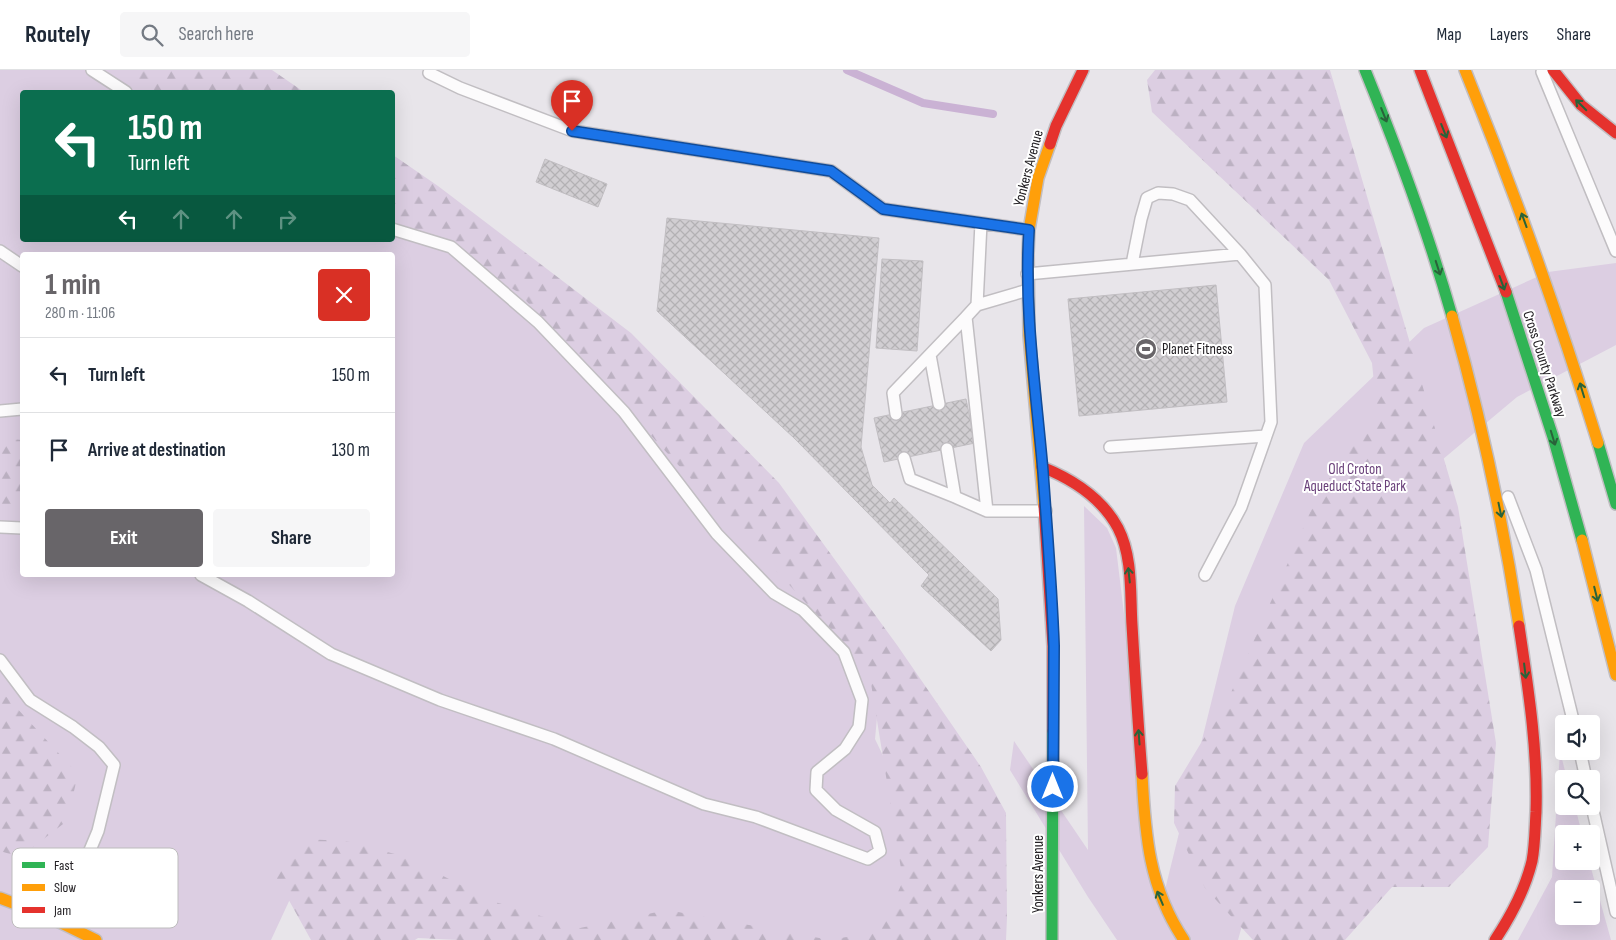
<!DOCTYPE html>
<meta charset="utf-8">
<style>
:root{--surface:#fff;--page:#f6f6f7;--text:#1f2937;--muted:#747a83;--line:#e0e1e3;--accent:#686569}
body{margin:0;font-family:"Sofia Sans Condensed",sans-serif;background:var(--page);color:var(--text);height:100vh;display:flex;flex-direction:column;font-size:19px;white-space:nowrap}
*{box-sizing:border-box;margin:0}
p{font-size:16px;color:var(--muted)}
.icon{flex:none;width:28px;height:28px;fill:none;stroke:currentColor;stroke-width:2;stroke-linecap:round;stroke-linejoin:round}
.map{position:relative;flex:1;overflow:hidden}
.panel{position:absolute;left:20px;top:182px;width:375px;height:325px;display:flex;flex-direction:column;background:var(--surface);border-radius:5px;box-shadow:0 5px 20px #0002}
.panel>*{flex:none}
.top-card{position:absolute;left:20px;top:20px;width:375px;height:152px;border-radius:5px;box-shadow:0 5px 20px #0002;background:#0b6e4f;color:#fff;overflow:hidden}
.fabs{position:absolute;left:1555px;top:645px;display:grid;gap:10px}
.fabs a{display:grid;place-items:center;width:45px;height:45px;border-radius:5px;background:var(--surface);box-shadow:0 5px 20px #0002;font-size:25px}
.pin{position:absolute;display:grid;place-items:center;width:42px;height:42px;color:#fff;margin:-51px -21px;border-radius:50% 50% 50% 0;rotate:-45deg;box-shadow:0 0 5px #0007}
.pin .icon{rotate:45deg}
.me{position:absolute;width:55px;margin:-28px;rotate:0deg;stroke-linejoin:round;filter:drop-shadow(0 0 4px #0008)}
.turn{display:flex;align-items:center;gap:18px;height:105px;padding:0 25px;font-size:22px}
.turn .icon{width:65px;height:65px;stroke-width:2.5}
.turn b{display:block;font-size:35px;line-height:42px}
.lanes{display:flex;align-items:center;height:48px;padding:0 25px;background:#0003;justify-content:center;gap:25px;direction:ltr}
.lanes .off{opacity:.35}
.round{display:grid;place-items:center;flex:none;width:52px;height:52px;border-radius:5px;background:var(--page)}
.head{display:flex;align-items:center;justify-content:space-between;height:85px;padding:0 25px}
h1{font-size:30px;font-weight:700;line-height:38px;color:var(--accent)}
.cta{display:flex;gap:10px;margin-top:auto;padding:10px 25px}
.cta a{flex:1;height:58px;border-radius:5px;background:var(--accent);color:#fff;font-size:20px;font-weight:700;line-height:58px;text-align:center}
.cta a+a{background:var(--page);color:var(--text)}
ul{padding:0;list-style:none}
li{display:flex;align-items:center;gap:15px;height:75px;padding:0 25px;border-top:1px solid var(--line)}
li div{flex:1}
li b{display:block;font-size:19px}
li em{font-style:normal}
header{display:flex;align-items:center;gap:30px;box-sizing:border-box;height:70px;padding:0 25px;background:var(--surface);border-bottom:1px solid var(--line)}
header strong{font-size:24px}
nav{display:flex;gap:28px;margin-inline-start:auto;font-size:18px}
.search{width:350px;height:45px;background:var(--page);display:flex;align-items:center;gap:12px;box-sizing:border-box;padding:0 18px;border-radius:5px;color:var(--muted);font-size:19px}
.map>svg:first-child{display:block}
.green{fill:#dccee2;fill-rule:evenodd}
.forest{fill:url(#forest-firs)}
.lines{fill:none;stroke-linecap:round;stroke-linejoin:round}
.stream{stroke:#cab2d4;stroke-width:8}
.building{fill:url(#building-cross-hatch);stroke:#c1bec2}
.lane-casing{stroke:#c1bec2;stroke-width:14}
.fast-casing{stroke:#c1bec2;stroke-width:14}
.slow-casing{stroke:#c1bec2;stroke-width:14}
.jam-casing{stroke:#c1bec2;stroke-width:14}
.lane{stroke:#fcfbfc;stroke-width:11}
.fast{stroke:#30b455;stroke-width:11}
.slow{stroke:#ff9f0a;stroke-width:11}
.jam{stroke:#e5322d;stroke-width:11}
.oneway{stroke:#29633a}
.route-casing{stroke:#114b97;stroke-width:12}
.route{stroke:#1a73e8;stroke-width:9}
.labels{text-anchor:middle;stroke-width:4;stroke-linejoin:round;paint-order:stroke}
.street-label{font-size:15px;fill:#232024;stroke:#fff}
.poi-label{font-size:15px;fill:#232024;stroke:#fff;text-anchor:start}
.park-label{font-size:15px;fill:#6a407a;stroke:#fff}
.key{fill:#fff;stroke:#bdbcbd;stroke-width:1}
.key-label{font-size:14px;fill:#232024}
</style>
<header>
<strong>Routely</strong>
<div class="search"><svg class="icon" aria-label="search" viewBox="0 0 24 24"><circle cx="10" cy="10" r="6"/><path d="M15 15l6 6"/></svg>Search here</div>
<nav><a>Map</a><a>Layers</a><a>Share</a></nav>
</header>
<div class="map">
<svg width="1616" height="870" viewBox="0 0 1616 870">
<defs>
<pattern id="forest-firs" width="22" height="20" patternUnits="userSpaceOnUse" patternTransform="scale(1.25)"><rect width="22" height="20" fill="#dccee2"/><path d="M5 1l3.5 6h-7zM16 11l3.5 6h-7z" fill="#bcb1c2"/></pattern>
<pattern id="building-cross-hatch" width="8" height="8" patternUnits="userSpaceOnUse" patternTransform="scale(1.25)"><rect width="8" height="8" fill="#d1ced2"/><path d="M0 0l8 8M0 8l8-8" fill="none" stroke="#b3b1b4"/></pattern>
</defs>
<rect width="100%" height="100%" fill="#e8e5ea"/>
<!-- green -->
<path class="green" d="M 0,0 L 188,0 L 230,22 L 22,22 L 22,170 L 392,170 L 393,122 L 546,227 L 882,594 L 875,669 L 938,801 L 942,870 L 571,870 L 310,786 L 271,870 L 0,870 ZM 22,185 L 392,185 L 392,505 L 22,505 Z
M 1616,193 L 1616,275 L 1517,327 L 1436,395 L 1278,726 L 1238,870 L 1117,870 L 1088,827 L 1010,700 L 1014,671 L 1088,780 L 1084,436 L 1107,458 L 1116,478 L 1160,840 L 1235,536 L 1304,373 L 1424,258 L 1548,202 Z
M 1560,681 L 1567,709 L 1564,709 L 1564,736 L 1575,736 L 1582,764 L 1564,764 L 1564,791 L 1589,791 L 1611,870 L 1518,870 L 1552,807 ZM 1564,819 L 1591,819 L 1591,846 L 1564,846 Z"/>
<!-- forest -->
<path class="forest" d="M 119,0 L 272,0 L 304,22 L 153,22 Z
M 1155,0 L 1330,0 L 1458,437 L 1496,673 L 1488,777 L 1449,817 L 1392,817 L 1345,870 L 1253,870 L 1205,818 L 1174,753 L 1175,716 L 1230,625 L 1318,424 L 1377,343 L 1372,293 L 1329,210 L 1152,42 L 1147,10 Z
M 393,85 L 438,116 L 631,263 L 779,413 L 897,575 L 981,697 L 1006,743 L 1007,848 L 1006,870 L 459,870 L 418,868 L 415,870 L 311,870 L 276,807 L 303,769 L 346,771 L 406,787 L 492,831 L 580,858 L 667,840 L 830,870 L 880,861 L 903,811 L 869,601 L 518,222 L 393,147 Z
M 0,368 L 22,370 L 22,429 L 12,439 L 0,443 Z
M 0,620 L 78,704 L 67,751 L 20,787 L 0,781 Z"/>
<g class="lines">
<!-- stream -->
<path class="stream" d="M 847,0 L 923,33 L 993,44"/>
</g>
<!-- building -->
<path class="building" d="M 545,89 L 607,114 L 598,137 L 536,112 Z
M 667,148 L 879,168 L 861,377 L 872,415 L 890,433 L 894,428 L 998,529 L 1001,570 L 991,581 L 921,516 L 929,505 L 794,368 L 657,241 Z
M 882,189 L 923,191 L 917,281 L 876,278 Z
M 1216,215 L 1227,332 L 1079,346 L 1068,229 Z
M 966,329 L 975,373 L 884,392 L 874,348 Z"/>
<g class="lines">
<!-- lane casing -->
<g class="lane-casing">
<path id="lane" d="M 92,0 L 126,22
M 1542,2 L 1616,181
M 429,3 L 460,18 L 573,61 L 831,101 L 883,139 L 1029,160
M 0,181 L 22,196
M 1132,194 L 1141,149 L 1147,128 L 1158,123 L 1173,124 L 1190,130 L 1240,184
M 1027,204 L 1240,184 L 1265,215 L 1271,352 L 1241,437 L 1205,505
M 977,235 L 981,153
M 930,285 L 939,334
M 0,341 L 22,339
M 896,344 L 893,323 L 966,247
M 1110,377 L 1266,366
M 947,379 L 955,427
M 904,388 L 910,409 L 955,427 L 987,441 L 1046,441
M 1508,427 L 1536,500 L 1574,654
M 987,441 L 966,247 L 977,235 L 1028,220
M 0,457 L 22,458
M 201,505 L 248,531 L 331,584 L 440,630 L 554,669 L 704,734 L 756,747 L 868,789 L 880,781 L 875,762 L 836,740 L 816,720 L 817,702 L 845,679 L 859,657 L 862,630 L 844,582 L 803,540 L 774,523 L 717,464 L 624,342 L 538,252 L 451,177 L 392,159
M 0,590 L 30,630 L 73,657 L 99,677 L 114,695 L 98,761 L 60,852
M 1580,681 L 1586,709
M 1591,732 L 1616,842"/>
</g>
<!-- fast casing -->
<g class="fast-casing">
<path id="fast" d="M 1365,0 C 1398,81 1428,162 1452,246
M 1506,222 L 1553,367 L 1582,470
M 1598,373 L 1616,434
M 1052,870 L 1053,661"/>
</g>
<!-- slow casing -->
<g class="slow-casing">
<path id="slow" d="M 1465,0 C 1515,123 1559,247 1598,373
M 1452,246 C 1481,348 1503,451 1519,556
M 1044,436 L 1029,265 L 1028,183 L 1029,160 L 1038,108 L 1050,74
M 1582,470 L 1616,605
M 1142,704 C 1145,765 1149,818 1184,870
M 0,828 L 45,845 L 96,870"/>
</g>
<!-- jam casing -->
<g class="jam-casing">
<path id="jam" d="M 1420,0 L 1506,222
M 1553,0 L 1581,35 L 1616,63
M 1050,74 L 1056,56 L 1083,0
M 1042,397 C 1072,409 1102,428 1118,458 C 1133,487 1130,524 1132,555 C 1135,605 1138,654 1142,704
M 1044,436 L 1053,576 L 1053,661
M 1495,870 C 1511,846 1525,820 1532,791 C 1535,775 1535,758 1536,742 C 1538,679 1528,617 1519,556"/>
</g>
<!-- lane -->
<use href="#lane" class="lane"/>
<!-- fast -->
<use href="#fast" class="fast"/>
<!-- slow -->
<use href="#slow" class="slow"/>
<!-- jam -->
<use href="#jam" class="jam"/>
</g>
<!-- one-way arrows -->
<defs><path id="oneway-shaft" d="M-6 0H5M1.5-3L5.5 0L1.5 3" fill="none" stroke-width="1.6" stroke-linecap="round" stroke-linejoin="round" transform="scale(1.25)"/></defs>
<g class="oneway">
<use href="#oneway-shaft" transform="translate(1581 35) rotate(-135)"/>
<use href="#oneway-shaft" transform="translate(1384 45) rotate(68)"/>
<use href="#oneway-shaft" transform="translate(1444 61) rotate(68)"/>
<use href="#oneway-shaft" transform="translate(1524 150) rotate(-110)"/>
<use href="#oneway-shaft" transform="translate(1438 198) rotate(72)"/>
<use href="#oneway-shaft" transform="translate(1502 213) rotate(70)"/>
<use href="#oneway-shaft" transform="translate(1582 320) rotate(-107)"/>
<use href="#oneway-shaft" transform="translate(1553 368) rotate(73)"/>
<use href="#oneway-shaft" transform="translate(1500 440) rotate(78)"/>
<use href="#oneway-shaft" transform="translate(1129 505) rotate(-96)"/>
<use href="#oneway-shaft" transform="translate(1596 524) rotate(76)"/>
<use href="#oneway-shaft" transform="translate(1525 601) rotate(83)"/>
<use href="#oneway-shaft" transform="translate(1139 667) rotate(-94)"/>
<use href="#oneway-shaft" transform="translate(1160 828) rotate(-113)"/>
</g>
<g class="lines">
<!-- route casing -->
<g class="route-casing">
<path id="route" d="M 572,61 L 831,101 L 883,139 L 1029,160 C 1024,244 1036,319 1043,402 C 1047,460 1052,518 1054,576 C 1054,623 1053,670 1053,717"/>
</g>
<!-- route -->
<use href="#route" class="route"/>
</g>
<!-- icons -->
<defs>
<g id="stadium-disc" transform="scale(1.125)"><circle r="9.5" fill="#686569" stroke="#fff"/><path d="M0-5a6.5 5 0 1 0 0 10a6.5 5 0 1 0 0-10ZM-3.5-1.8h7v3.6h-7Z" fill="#fff"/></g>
</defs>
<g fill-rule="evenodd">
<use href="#stadium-disc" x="1146" y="279"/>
</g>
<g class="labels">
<!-- street labels -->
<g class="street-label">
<text transform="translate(1028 98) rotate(-75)" y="5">Yonkers Avenue</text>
<text transform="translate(1545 294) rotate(72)" y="5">Cross County Parkway</text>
<text transform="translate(1038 804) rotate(-90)" y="5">Yonkers Avenue</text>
</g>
<!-- poi labels -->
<g class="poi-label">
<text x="1162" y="284">Planet Fitness</text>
</g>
<!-- park labels -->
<g class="park-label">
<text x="1355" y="404">Old Croton<tspan x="1355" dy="17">Aqueduct State Park</tspan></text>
</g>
</g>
<!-- legend -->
<rect x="12" y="778" width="166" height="80" rx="8" class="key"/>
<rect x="22" y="792" width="23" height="6" fill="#30b455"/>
<rect x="22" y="814" width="23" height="7" fill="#ff9f0a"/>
<rect x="22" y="837" width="23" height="6" fill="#e5322d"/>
<g class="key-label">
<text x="54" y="800">Fast</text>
<text x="54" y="822">Slow</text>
<text x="54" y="845">Jam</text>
</g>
</svg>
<div class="fabs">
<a><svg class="icon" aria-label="sound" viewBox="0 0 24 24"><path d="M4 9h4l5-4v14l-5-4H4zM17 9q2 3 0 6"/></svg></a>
<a><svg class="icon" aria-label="search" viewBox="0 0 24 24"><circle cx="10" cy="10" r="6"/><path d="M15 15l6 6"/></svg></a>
<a>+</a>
<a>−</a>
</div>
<div class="pin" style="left:572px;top:61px;background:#d93025"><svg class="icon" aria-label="arrive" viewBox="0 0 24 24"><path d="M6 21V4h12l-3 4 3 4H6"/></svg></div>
<svg class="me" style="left:1053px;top:717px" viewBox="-20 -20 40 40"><circle r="17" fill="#1a73e8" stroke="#fff" stroke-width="3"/><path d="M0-11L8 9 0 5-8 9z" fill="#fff"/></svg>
<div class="top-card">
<div class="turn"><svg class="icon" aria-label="left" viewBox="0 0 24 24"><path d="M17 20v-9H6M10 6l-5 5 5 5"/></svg><div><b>150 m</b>Turn left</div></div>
<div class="lanes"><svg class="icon" aria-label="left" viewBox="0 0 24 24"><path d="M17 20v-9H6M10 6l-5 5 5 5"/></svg><svg class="icon off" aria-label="ahead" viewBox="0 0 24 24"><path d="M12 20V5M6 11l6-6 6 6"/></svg><svg class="icon off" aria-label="ahead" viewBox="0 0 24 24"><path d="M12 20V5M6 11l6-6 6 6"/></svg><svg class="icon off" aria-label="right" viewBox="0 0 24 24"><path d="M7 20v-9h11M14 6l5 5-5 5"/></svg></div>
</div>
<section class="panel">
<div class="head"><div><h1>1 min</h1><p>280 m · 11:06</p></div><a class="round" style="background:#d93025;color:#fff"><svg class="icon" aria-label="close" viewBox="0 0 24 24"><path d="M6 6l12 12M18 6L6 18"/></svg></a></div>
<ul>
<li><svg class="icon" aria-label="left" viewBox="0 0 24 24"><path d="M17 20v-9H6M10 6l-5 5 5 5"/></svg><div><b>Turn left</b></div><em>150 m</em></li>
<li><svg class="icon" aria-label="arrive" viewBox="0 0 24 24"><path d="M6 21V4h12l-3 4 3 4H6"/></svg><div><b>Arrive at destination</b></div><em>130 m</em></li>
</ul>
<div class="cta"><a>Exit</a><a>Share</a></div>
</section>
</div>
